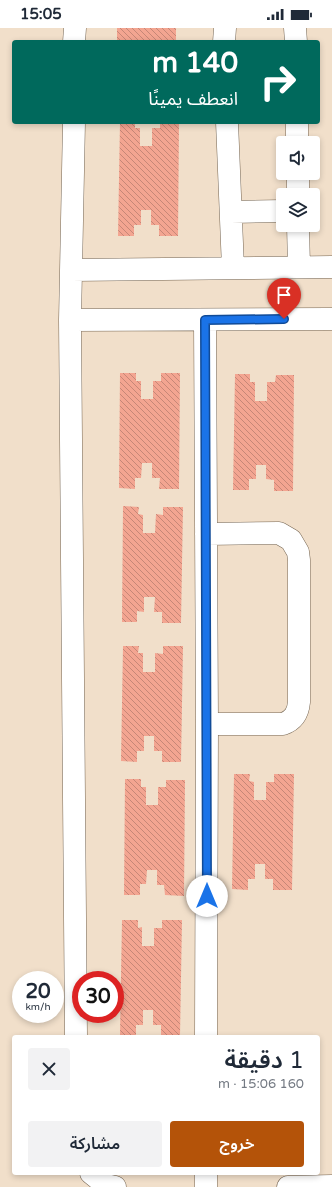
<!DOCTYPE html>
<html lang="ar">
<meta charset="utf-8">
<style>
:root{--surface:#fff;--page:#f2f2f3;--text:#1f2937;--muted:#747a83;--accent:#b45309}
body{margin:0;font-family:"Varela Round","Noto Sans Arabic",sans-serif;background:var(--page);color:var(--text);direction:rtl;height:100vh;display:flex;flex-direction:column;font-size:15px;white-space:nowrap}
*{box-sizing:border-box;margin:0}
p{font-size:13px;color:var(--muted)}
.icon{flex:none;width:22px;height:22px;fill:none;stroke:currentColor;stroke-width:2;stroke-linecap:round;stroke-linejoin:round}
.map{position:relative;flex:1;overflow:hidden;direction:ltr}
.details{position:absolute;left:12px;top:1007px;width:308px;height:140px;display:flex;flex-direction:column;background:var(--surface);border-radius:4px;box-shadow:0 2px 6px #0003;direction:rtl}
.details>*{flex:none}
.hud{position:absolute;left:12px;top:12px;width:308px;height:84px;border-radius:4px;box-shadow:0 2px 6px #0003;direction:rtl;background:#00695c;color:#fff;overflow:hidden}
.tools{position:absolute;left:276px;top:108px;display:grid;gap:8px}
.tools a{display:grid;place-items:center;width:44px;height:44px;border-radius:4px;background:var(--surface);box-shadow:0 2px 6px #0003;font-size:20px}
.speed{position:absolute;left:12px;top:943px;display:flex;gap:8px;font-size:20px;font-weight:700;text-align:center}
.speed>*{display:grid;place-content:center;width:52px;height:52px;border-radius:50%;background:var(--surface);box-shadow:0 2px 6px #0003;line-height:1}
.speed small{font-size:10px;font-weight:400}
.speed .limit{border:6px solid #d22;background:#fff;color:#111}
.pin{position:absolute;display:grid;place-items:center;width:34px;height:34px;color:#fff;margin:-41px -17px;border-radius:50% 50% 50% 0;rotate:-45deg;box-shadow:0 0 4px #0007}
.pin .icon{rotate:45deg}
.me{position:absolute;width:44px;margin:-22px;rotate:0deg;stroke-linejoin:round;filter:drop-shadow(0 0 3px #0008)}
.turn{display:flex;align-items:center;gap:14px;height:84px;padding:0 16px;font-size:18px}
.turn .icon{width:52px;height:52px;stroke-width:2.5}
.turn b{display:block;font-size:28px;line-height:34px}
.round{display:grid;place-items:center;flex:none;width:42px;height:42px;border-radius:4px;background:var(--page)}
.overview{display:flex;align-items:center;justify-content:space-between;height:68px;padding:0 16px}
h1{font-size:24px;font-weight:600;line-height:30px}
.primary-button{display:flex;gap:8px;margin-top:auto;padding:8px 16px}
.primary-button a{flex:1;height:46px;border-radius:4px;background:var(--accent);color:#fff;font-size:16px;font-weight:600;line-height:46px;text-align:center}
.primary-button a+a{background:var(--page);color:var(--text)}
.status{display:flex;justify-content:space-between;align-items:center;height:28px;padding:0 20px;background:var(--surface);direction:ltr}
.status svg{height:11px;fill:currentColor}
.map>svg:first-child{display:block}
.building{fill:url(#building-back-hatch)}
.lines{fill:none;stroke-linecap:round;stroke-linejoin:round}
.minor-casing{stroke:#756552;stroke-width:23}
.minor{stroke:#fff;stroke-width:22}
.route-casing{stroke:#114b97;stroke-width:10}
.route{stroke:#1a73e8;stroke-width:7}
</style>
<div class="status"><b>15:05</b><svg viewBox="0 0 49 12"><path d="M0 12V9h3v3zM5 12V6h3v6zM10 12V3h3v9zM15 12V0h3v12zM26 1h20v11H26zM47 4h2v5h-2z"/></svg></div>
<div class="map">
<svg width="332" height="1159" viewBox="0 0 332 1159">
<defs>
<pattern id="building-back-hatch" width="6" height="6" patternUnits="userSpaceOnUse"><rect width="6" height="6" fill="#f3a591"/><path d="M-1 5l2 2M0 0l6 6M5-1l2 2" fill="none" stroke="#c68777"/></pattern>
</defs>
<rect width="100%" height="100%" fill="#f1dfca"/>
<!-- building -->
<path class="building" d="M 117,0 L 176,0 L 176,14 L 117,14 Z
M 120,94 L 135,94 L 135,100 L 140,100 L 140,118 L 152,118 L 152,100 L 160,100 L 160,94 L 179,94 L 178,208 L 159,208 L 159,197 L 151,197 L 151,182 L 141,182 L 141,197 L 134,197 L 134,208 L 118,208 Z
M 120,345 L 136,345 L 136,353 L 141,353 L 141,371 L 153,371 L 153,353 L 161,353 L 161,345 L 180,345 L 179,461 L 159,461 L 160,450 L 152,450 L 152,435 L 142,435 L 141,450 L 135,450 L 135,461 L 119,460 Z
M 235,346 L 250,346 L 250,354 L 255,354 L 255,373 L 267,373 L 267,354 L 275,354 L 276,347 L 294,347 L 293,463 L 274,463 L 274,452 L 266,451 L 266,437 L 256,437 L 256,451 L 249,451 L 249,462 L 233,462 Z
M 123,478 L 139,479 L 138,486 L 143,487 L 143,505 L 155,505 L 156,486 L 163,487 L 163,479 L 183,479 L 181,595 L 162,595 L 162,584 L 154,584 L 155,569 L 144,569 L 144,584 L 137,583 L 137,594 L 122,594 Z
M 123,618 L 139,618 L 138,625 L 143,625 L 143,644 L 155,644 L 155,625 L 163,626 L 163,618 L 183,618 L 181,734 L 162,734 L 162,723 L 154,723 L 154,708 L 144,708 L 144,723 L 137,723 L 137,734 L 121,733 Z
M 234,746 L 250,746 L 249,753 L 254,754 L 254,772 L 266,772 L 266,754 L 274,754 L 274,746 L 294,746 L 292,862 L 273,862 L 273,851 L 265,851 L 265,836 L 255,836 L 255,851 L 248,851 L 248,862 L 232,861 Z
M 125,751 L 141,751 L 141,759 L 146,759 L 146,777 L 158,777 L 158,759 L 166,759 L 166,752 L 185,752 L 184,868 L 165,867 L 164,857 L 157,857 L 157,842 L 147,842 L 146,856 L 140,856 L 140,867 L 124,867 Z
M 122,892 L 138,892 L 138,900 L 142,899 L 142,918 L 154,918 L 154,900 L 162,900 L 162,892 L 182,892 L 180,1008 L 161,1008 L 161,997 L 153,997 L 153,982 L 143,982 L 143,997 L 136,997 L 136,1008 L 120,1007 Z"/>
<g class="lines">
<!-- minor casing -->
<g class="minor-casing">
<path id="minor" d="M 295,0 L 296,14
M 74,14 L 75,0
M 224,14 L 225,0
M 74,94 L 70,292 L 76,1009
M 227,94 L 233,240
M 297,94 L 297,115
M 298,145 L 298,167
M 231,184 L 283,183
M 298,197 L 299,239
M 72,242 L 332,239
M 70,292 L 332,291
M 205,292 L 207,696 L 206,1009
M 206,506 L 279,505 L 291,512 L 298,524 L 299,532 L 299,674 C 298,685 294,692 283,696 L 207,696
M 91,1145 L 106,1157 L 115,1159
M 206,1159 L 206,1145
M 288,1159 L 332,1158"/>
</g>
<!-- minor -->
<use href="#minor" class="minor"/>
</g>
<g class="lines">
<!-- route casing -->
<g class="route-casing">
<path id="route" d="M 207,868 L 205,292 L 284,291"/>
</g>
<!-- route -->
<use href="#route" class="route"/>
</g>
</svg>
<div class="tools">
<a><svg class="icon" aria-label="sound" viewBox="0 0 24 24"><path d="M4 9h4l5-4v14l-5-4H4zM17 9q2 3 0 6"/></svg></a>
<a><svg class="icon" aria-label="layers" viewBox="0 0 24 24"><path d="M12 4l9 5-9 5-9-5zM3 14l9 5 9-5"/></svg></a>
</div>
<div class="speed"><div>20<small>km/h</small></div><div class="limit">30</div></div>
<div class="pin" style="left:284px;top:291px;background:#d93025"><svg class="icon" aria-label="arrive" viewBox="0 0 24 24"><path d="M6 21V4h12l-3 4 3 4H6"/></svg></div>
<svg class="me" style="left:207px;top:868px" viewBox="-20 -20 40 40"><circle r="19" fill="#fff"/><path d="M0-13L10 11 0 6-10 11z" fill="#1a73e8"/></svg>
<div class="hud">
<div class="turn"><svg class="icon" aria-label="right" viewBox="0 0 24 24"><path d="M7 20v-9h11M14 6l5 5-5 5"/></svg><div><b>140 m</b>انعطف يمينًا</div></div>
</div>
<section class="details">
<div class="overview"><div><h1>1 دقيقة</h1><p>160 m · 15:06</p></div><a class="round"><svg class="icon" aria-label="close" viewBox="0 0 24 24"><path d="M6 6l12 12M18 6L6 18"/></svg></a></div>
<div class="primary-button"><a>خروج</a><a>مشاركة</a></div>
</section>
</div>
